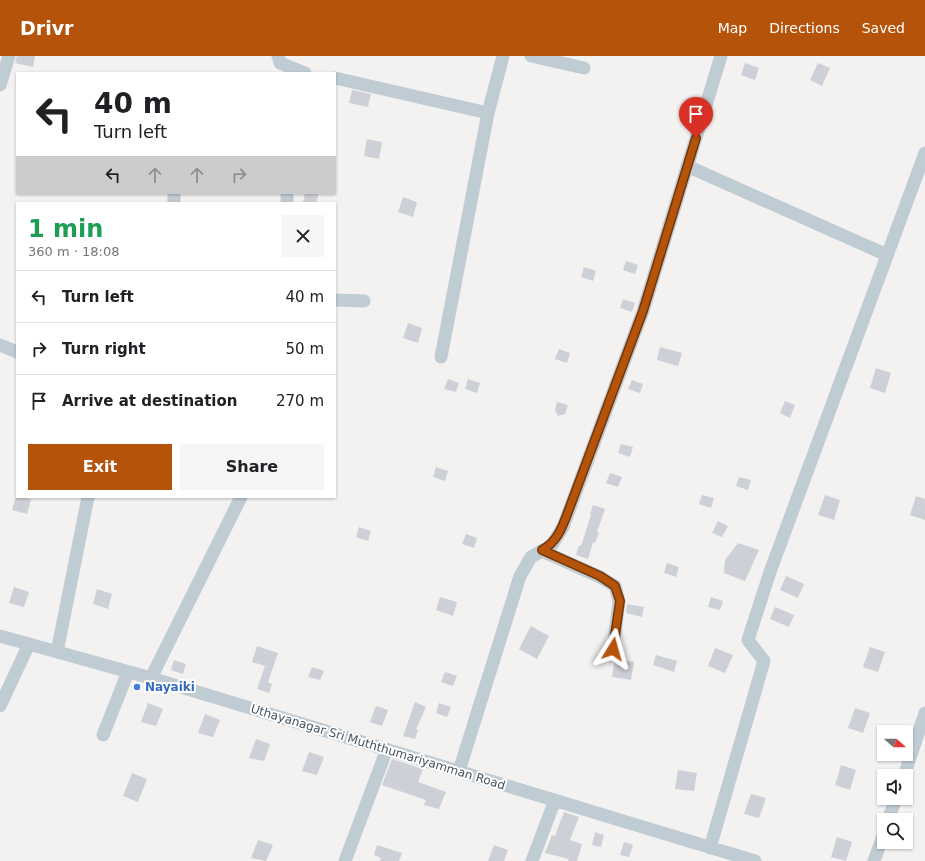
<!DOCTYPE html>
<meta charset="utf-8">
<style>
:root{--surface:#fff;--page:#f6f6f6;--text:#202124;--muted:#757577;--line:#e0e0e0;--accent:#b45309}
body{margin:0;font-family:"DejaVu Sans",sans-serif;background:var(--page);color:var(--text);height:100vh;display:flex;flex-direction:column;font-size:15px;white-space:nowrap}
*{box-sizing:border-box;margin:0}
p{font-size:13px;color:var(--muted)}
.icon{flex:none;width:22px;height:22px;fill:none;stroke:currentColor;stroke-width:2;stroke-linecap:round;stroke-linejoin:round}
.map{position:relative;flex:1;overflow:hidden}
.drawer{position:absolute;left:16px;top:146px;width:320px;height:296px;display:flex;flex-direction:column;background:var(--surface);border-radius:0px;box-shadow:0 1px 3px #0004}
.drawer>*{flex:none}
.banner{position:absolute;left:16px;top:16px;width:320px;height:122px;border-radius:0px;box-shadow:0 1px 3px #0004;background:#fff;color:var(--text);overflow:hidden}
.needle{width:26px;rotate:110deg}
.buttons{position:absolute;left:877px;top:669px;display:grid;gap:8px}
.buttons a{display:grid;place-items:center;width:36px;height:36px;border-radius:0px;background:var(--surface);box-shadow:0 1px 3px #0004;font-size:20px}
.pin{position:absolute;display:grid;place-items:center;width:34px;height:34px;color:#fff;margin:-41px -17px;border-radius:50% 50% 50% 0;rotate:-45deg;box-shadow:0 0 4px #0007}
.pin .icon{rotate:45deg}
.me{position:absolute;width:44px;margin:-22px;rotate:8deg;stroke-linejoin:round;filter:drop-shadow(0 0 3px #0008)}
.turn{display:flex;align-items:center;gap:14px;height:84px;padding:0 12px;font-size:18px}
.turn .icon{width:52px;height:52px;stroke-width:2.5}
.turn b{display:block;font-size:28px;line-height:34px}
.lanes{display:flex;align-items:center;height:38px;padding:0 12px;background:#0003;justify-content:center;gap:20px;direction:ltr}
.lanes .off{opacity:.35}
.round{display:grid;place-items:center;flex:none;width:42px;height:42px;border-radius:0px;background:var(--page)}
.head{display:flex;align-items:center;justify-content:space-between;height:68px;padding:0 12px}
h1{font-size:24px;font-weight:700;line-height:30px;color:#1e9e55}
.action{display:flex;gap:8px;margin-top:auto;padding:8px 12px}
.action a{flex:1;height:46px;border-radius:0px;background:var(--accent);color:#fff;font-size:16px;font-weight:700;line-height:46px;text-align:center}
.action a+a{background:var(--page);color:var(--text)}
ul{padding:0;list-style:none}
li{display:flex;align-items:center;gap:12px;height:52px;padding:0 12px;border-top:1px solid var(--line)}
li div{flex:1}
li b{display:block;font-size:15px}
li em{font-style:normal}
header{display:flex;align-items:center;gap:24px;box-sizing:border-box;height:56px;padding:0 20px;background:var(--accent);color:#fff}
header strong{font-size:19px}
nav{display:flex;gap:22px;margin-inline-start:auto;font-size:14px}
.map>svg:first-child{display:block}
.building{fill:#cdd0d6}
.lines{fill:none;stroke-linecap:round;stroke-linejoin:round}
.minor{stroke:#c0ccd4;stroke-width:13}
.route-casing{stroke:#753606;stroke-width:10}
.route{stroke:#b45309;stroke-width:7}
.shop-dot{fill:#3f7fe0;stroke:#fff;stroke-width:1.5}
.labels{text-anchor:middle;stroke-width:4;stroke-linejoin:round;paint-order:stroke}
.shop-label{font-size:12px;font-weight:bold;fill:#366cbe;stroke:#fff;text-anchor:start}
.street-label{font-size:12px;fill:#465561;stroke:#fff}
</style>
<header>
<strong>Drivr</strong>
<nav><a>Map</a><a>Directions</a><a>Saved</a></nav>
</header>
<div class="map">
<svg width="925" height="805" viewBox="0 0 925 805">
<rect width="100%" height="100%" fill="#f4f1f1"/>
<!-- building -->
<path class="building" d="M 17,0 L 35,0 L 33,11 L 15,7 Z
M 745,7 L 759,12 L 755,24 L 741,19 Z
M 818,7 L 830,12 L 822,30 L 810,24 Z
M 352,34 L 371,38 L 368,51 L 349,47 Z
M 367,83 L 382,86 L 379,103 L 364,100 Z
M 305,137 L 319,137 L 316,147 L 303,146 Z
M 403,141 L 417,146 L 413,161 L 398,156 Z
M 626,205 L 638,209 L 635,218 L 623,214 Z
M 584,211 L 596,215 L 593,225 L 581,221 Z
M 623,243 L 635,247 L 632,256 L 620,252 Z
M 408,267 L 422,272 L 418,287 L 403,282 Z
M 660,291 L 682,297 L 678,310 L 657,304 Z
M 559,293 L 570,297 L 567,307 L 555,303 Z
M 876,312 L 891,317 L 885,337 L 870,332 Z
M 448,323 L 459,327 L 456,336 L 444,333 Z
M 468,323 L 480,327 L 477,337 L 465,333 Z
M 632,324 L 643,328 L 640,337 L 628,333 Z
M 785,345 L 795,349 L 790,362 L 780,357 Z
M 557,346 L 568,349 L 565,358 L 558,360 L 555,354 Z
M 621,388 L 633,391 L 630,401 L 618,397 Z
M 436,411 L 448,415 L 445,425 L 433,421 Z
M 610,417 L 622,421 L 618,431 L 606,427 Z
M 739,421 L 751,424 L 748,434 L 736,430 Z
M 702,439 L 714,442 L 711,452 L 699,448 Z
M 825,439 L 840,444 L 834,464 L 818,459 Z
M 916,440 L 925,443 L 925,464 L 910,459 Z
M 16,441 L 31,443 L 27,458 L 12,454 Z
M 593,449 L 605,453 L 597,476 L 599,477 L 595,487 L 593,486 L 588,503 L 576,499 L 579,489 L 581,490 L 591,459 L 590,458 Z
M 718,465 L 728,470 L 722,481 L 712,477 Z
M 359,471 L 371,475 L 368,485 L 356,481 Z
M 466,478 L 477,482 L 474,492 L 462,488 Z
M 738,487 L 759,494 L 745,525 L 724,517 L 725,504 Z
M 667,507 L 679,511 L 676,521 L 664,517 Z
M 786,520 L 804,528 L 798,542 L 780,534 Z
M 14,531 L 29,536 L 24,551 L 9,547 Z
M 97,533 L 112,538 L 108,553 L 93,548 Z
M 440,541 L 457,546 L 453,560 L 436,554 Z
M 711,541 L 723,545 L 720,554 L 708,551 Z
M 627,548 L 644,551 L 642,561 L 626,557 Z
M 775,551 L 794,559 L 789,571 L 770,563 Z
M 531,570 L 549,580 L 537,603 L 519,593 Z
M 257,590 L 278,597 L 268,626 L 272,628 L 269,637 L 257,633 L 265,610 L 252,606 Z
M 870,591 L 885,596 L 878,616 L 863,611 Z
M 715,592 L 733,599 L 725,617 L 708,610 Z
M 656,599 L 677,605 L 674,616 L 653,609 Z
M 615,603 L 634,606 L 631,624 L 612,621 Z
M 174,604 L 186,608 L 183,618 L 171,614 Z
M 312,611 L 324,615 L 320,624 L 308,621 Z
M 445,616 L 457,620 L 453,630 L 441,626 Z
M 415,646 L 426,651 L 416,673 L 418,674 L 415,683 L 403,680 Z
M 148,647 L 163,653 L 156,670 L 141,666 Z
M 439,647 L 451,651 L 447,661 L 436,657 Z
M 376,650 L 388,654 L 382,670 L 370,666 Z
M 855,652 L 870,657 L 863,677 L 848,672 Z
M 205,658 L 220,664 L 213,681 L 198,677 Z
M 256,683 L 270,688 L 264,705 L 249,702 Z
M 309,696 L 324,701 L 317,719 L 302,715 Z
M 392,703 L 423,713 L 418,726 L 446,736 L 439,753 L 424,749 L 426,744 L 382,729 Z
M 841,709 L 856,714 L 850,734 L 835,729 Z
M 678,714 L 697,717 L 694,735 L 675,733 Z
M 132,717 L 147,723 L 138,746 L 123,740 Z
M 751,738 L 766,742 L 759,762 L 744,758 Z
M 564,756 L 579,761 L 570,784 L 582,788 L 577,805 L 568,805 L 569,803 L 545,797 L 552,779 L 555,780 Z
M 595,776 L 604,779 L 601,791 L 592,789 Z
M 837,781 L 852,786 L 846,805 L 831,801 Z
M 258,784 L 273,789 L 266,805 L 251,802 Z
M 624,786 L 633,789 L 629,801 L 620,799 Z
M 377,789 L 402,797 L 399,805 L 380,805 L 381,802 L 374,799 Z
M 494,789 L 508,794 L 504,805 L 488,805 Z"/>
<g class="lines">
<!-- minor -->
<path class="minor" d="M 278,0 L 280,7 L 305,17
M 531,0 L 584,12
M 335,22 L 488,57 L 503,0
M 0,29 L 9,0
M 687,110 L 887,199
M 174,147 L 174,137
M 287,147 L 287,137
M 335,244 L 364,245
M 0,289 L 17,296
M 441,301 L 488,57
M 542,495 L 600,521 L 615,530 L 619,545 L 613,593
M 0,580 L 151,622 L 755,805
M 57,596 L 88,441
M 151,622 L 241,441
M 0,650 L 29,588
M 103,679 L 128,616
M 459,715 L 520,520 L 531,501 L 552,489 L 563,471 L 643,255 L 721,0
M 904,720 L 925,657
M 888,764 L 896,742
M 710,792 L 764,605 L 748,584 L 770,516 L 925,97
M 345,805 L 387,693
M 532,805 L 555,744
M 874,805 L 884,777"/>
</g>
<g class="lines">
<!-- route casing -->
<g class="route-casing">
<path id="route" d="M 613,593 L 620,545 L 615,530 L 600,520 L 542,494 C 557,486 562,472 568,456 L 643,255 L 696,82"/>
</g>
<!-- route -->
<use href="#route" class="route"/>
</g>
<!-- markers -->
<circle class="shop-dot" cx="137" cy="631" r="4"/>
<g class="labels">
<!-- shop labels -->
<g class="shop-label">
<text x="145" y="635">Nayaiki</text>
</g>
<!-- street labels -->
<g class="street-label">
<text transform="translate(378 691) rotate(17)" y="4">Uthayanagar Sri Muththumariyamman Road</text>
</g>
</g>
</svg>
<div class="buttons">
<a><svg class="needle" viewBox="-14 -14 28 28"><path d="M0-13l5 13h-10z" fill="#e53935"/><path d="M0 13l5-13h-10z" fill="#757577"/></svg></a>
<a><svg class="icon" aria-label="sound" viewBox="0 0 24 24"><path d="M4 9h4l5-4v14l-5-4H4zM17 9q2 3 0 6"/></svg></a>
<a><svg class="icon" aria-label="search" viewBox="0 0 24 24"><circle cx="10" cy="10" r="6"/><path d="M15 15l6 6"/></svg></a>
</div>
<div class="pin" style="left:696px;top:82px;background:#d93025"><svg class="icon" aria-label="arrive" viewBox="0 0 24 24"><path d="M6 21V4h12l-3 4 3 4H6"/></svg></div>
<svg class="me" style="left:613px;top:593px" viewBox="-20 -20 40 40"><path d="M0-17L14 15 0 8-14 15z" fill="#b45309" stroke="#fff" stroke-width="4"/></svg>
<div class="banner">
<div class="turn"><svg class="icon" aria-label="left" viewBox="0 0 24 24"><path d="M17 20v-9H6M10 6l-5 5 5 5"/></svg><div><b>40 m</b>Turn left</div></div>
<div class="lanes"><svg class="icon" aria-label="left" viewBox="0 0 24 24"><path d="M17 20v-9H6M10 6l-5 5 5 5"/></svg><svg class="icon off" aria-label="ahead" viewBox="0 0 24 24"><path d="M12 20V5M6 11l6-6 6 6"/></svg><svg class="icon off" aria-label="ahead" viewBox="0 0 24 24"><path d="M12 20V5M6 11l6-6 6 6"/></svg><svg class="icon off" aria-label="right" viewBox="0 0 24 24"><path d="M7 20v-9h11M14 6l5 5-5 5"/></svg></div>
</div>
<section class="drawer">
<div class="head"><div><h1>1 min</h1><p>360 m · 18:08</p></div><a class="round"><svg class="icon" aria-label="close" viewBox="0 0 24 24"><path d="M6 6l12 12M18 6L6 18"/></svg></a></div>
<ul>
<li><svg class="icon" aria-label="left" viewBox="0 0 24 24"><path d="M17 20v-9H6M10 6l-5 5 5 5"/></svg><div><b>Turn left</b></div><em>40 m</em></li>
<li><svg class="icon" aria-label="right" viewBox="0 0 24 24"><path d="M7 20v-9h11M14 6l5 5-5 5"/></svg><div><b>Turn right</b></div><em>50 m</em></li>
<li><svg class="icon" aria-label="arrive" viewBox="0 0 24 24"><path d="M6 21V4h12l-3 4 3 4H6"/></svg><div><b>Arrive at destination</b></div><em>270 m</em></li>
</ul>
<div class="action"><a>Exit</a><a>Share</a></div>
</section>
</div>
